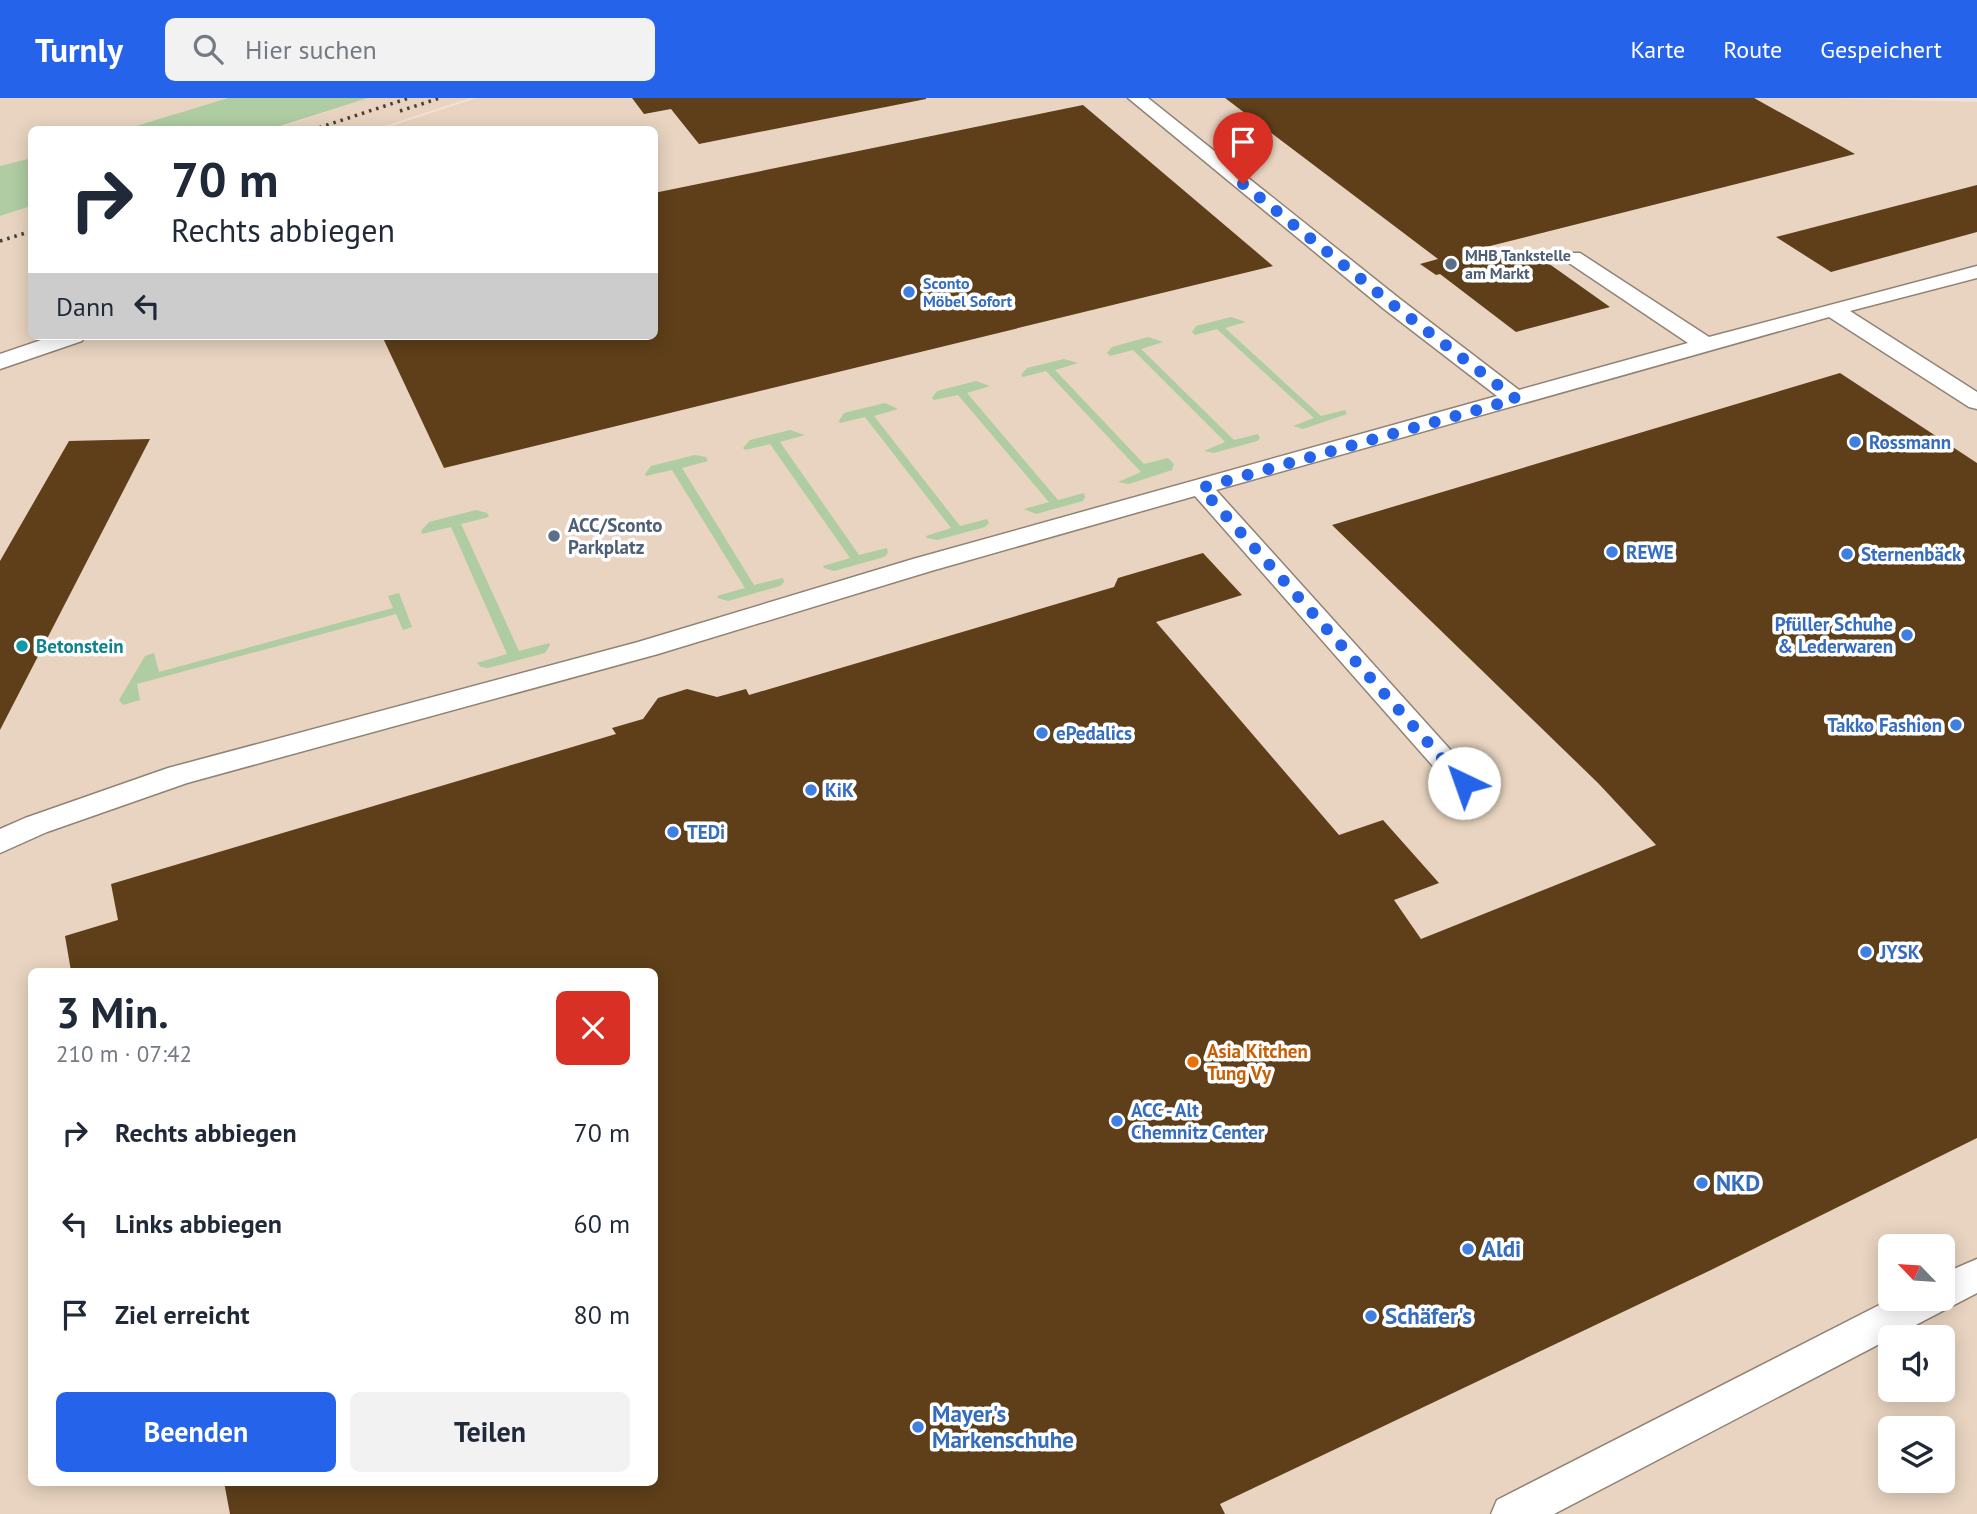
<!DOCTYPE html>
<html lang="de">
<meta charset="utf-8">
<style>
:root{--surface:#fff;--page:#f2f2f3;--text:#1f2937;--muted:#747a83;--accent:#2563eb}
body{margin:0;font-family:"PT Sans",sans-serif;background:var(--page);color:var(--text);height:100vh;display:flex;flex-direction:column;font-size:26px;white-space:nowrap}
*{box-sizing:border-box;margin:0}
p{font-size:23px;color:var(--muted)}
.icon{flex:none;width:38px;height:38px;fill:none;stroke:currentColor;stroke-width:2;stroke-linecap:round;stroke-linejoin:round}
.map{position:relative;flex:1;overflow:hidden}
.panel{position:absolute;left:28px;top:870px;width:630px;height:518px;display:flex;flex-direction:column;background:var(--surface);border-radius:10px;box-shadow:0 4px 18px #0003}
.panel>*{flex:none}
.banner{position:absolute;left:28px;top:28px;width:630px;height:214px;border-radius:10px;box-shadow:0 4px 18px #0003;background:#fff;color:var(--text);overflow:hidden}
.needle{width:46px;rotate:295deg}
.controls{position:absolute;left:1878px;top:1136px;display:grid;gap:14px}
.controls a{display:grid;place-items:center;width:77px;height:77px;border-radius:10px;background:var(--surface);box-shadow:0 4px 18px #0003;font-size:35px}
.pin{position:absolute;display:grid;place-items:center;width:60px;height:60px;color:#fff;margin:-72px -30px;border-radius:50% 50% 50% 0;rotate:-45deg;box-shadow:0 0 7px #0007}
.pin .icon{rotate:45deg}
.me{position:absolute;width:77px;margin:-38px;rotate:318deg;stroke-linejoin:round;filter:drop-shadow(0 0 5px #0008)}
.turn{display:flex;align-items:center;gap:24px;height:147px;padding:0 28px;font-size:32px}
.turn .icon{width:91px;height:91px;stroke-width:2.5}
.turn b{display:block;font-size:49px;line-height:60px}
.then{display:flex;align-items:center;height:66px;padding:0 28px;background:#0003;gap:14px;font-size:26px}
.round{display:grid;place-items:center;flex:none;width:74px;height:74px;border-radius:10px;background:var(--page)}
.summary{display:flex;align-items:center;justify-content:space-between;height:119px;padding:0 28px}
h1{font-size:42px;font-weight:800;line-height:52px}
.primary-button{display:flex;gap:14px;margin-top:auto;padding:14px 28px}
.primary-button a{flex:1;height:80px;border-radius:10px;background:var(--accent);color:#fff;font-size:28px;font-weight:800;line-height:80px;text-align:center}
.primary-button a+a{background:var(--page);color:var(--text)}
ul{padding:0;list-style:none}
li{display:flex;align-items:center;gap:21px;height:91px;padding:0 28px}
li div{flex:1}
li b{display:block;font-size:26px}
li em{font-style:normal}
header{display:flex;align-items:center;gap:42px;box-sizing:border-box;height:98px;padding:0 35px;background:var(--accent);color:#fff}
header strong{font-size:33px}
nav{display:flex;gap:38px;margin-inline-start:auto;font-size:24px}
.search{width:490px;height:63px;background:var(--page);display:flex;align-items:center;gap:18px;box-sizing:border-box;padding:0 24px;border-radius:10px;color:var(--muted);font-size:26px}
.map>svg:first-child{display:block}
.built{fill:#e8d4c0;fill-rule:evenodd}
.green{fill:#afcca2}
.building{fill:#5e3f19}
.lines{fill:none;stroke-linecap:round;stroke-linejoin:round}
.service-casing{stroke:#908375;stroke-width:3}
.service{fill:#fff;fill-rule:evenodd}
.rail{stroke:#463f38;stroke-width:3.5;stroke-dasharray:2.5 5;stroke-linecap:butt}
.route{stroke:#2563eb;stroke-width:12;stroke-dasharray:0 21.6}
.service-dot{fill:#5c6f8a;stroke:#fff;stroke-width:2.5}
.shop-dot{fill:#3f7fe0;stroke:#fff;stroke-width:2.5}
.culture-dot{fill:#0f9aa8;stroke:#fff;stroke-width:2.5}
.food-dot{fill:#e8710a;stroke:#fff;stroke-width:2.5}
.labels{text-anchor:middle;stroke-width:7;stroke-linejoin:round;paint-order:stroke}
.far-service-label{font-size:16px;font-weight:bold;fill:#4e5e75;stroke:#fff;text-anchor:start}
.far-shop-label{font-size:16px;font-weight:bold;fill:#366cbe;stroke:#fff;text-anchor:start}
.shop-label{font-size:19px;font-weight:bold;fill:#366cbe;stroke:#fff;text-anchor:start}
.service-label{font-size:19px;font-weight:bold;fill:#4e5e75;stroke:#fff;text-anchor:start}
.culture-label{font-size:19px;font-weight:bold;fill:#0d838f;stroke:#fff;text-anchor:start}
.food-label{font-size:19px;font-weight:bold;fill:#c56008;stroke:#fff;text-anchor:start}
.near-shop-label{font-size:23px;font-weight:bold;fill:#366cbe;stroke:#fff;text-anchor:start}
</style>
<header>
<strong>Turnly</strong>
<div class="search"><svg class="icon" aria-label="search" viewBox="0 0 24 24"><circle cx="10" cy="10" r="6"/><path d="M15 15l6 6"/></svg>Hier suchen</div>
<nav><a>Karte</a><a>Route</a><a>Gespeichert</a></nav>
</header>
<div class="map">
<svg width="1977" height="1416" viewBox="0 0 1977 1416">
<rect width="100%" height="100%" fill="#f0e2d2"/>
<!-- built -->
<path class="built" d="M 0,0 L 228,0 L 126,31 L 32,32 L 31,60 L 0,68 Z
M 368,0 L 470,0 L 376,31 L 271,32 Z
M 477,0 L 1826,0 L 1977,4 L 1977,1416 L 0,1416 L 0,118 L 31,108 L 32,238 L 654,238 L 654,32 L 382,31 ZM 32,873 L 654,873 L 654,1384 L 32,1384 ZM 1890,1148 L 1942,1148 L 1942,1200 L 1890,1200 ZM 1890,1239 L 1942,1239 L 1942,1292 L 1890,1292 ZM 1890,1330 L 1942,1330 L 1942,1382 L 1890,1382 Z"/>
<!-- green -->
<path class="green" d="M 228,0 L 368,0 L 271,31 L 126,31 Z
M 31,60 L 31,108 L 0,118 L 0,68 Z
M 1231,219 L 1246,224 L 1225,230 L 1321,318 L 1345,312 L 1347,316 L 1303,331 L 1293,328 L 1314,320 L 1217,231 L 1195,237 L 1192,234 L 1196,228 Z
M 1148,239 L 1163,244 L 1141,251 L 1234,342 L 1258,336 L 1260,340 L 1257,343 L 1214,355 L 1204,353 L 1225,344 L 1133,252 L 1110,258 L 1107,255 L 1112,249 Z
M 1064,261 L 1078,265 L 1055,272 L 1144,366 L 1168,360 L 1174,366 L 1172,372 L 1129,386 L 1118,384 L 1141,374 L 1046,273 L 1023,279 L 1021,277 L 1027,270 Z
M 976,283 L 990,288 L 967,295 L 1058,402 L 1084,395 L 1085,399 L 1083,403 L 1036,416 L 1024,411 L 1049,404 L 958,297 L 934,302 L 932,300 L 937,293 Z
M 885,305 L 898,311 L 874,318 L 960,428 L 987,421 L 989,425 L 985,429 L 937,442 L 927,440 L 926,438 L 951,430 L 865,319 L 840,325 L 839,323 L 844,315 Z
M 790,332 L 805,337 L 780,344 L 859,457 L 887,450 L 888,455 L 884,459 L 834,473 L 824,470 L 823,468 L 850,460 L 770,346 L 745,352 L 743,350 L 750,342 Z
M 695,357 L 706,359 L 708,363 L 682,370 L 754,487 L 783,480 L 784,484 L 780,488 L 728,503 L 718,500 L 717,498 L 745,490 L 672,372 L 646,378 L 645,376 L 651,368 Z
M 476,412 L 487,415 L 489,419 L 461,426 L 519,553 L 549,545 L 550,547 L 545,555 L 488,570 L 481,569 L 477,565 L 507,556 L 451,429 L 422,436 L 421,433 L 429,424 Z
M 399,495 L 412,529 L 403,532 L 396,516 L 137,586 L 140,602 L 123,607 L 119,602 L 145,558 L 154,555 L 159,574 L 393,510 L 388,498 Z"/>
<!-- building -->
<path class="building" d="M 632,0 L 926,0 L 926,1 L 699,46 L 671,11 L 644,16 Z
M 1225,0 L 1754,0 L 1855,56 L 1466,154 L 1481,165 L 1531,153 L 1610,209 L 1516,234 L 1440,176 L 1436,177 L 1420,166 L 1438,161 Z
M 1083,7 L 1273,168 L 444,370 L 382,238 L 654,238 L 654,95 Z
M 1977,87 L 1977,134 L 1831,174 L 1776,139 Z
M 1840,275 L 1977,365 L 1977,1040 L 1711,1172 L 1220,1406 L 1225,1416 L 230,1416 L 224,1384 L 654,1384 L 654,873 L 71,873 L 65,838 L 118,822 L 111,786 L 616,636 L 612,630 L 643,621 L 658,600 L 687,591 L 717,599 L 746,591 L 749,597 L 1114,489 L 1118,480 L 1203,455 L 1242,497 L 1156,524 L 1339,737 L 1383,722 L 1439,785 L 1394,802 L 1421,841 L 1656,747 L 1598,685 L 1332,427 Z
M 150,341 L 0,632 L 0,463 L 69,343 Z"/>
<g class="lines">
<!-- service casing -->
<g class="service-casing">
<path id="service" d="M 1128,0 L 1148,0 L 1400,201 L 1519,292 L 1688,245 L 1566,163 L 1563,159 L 1566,155 L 1580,155 L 1709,239 L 1977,168 L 1977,180 L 1850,213 L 1977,294 L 1977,311 L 1969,309 L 1829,219 L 1216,392 L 1474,678 L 1479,685 L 1474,692 L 1464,695 L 1454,692 L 1195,398 L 931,473 L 658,556 L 187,685 L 47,734 L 0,755 L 0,731 L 25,720 L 168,670 L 638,544 L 913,461 L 1497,298 L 1384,211 Z
M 53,238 L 85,238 L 82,243 L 0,271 L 0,256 Z
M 1977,1161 L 1977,1195 L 1554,1416 L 1491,1416 L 1497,1402 L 1893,1200 L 1942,1200 L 1942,1176 Z"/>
</g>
<!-- service -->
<use href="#service" class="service"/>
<!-- rail -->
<path class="rail" d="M 400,13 L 440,0
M 312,32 L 409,0
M 0,143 L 32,133"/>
</g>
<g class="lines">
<!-- route -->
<path class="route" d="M 1243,86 L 1392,206 L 1516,301 L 1201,390 L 1464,685"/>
</g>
<!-- markers -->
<g class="service-dot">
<circle cx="1451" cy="166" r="7"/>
<circle cx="554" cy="438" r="7"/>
</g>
<g class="shop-dot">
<circle cx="909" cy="194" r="7"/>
<circle cx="1855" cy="344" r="7"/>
<circle cx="1612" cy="454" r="7"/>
<circle cx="1847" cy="456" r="7"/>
<circle cx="1907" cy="537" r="7"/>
<circle cx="1956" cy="627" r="7"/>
<circle cx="1042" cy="635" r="7"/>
<circle cx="811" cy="692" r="7"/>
<circle cx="673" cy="734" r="7"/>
<circle cx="1866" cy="854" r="7"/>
<circle cx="1117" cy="1023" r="7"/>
<circle cx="1702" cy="1085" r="7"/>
<circle cx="1468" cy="1151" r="7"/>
<circle cx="1371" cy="1218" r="7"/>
<circle cx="918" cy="1329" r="7"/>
</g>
<circle class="culture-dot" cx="22" cy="548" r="7"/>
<circle class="food-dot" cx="1193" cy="964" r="7"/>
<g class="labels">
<!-- far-service labels -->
<g class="far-service-label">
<text x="1465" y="163">MHB Tankstelle<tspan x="1465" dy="18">am Markt</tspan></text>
</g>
<!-- far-shop labels -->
<g class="far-shop-label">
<text x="923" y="191">Sconto<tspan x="923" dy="18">Möbel Sofort</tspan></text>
</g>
<!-- shop labels -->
<g class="shop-label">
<text x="1869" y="351">Rossmann</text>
<text x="1626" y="461">REWE</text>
<text x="1861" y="463">Sternenbäck</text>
<text x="1893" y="533" text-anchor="end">Pfüller Schuhe<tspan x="1893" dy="22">&amp; Lederwaren</tspan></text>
<text x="1942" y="634" text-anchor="end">Takko Fashion</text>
<text x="1056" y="642">ePedalics</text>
<text x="825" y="699">KiK</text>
<text x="687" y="741">TEDi</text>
<text x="1880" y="861">JYSK</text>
<text x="1131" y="1019">ACC - Alt<tspan x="1131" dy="22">Chemnitz Center</tspan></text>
</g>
<!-- service labels -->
<g class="service-label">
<text x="568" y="434">ACC/Sconto<tspan x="568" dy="22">Parkplatz</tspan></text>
</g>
<!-- culture labels -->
<g class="culture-label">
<text x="36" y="555">Betonstein</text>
</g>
<!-- food labels -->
<g class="food-label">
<text x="1207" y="960">Asia Kitchen<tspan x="1207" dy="22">Tung Vy</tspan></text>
</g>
<!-- near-shop labels -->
<g class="near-shop-label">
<text x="1716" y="1093">NKD</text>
<text x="1482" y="1159">Aldi</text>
<text x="1385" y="1226">Schäfer's</text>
<text x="932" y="1324">Mayer's<tspan x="932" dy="26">Markenschuhe</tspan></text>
</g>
</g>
</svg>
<div class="controls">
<a><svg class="needle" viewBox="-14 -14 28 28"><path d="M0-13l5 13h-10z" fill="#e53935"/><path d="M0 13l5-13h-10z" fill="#747a83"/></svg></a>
<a><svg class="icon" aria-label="sound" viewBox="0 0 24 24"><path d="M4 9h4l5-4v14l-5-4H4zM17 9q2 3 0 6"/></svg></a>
<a><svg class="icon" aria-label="layers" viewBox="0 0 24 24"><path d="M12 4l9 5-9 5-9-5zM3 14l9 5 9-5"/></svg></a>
</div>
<div class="pin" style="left:1243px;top:86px;background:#d93025"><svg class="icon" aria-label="arrive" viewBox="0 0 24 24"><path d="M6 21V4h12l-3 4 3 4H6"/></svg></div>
<svg class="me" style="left:1464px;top:685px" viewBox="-20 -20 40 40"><circle r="19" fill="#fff"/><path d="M0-13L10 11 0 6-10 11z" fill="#2563eb"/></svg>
<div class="banner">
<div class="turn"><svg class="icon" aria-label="right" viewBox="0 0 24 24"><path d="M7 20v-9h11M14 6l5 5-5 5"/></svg><div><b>70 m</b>Rechts abbiegen</div></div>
<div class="then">Dann<svg class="icon" aria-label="left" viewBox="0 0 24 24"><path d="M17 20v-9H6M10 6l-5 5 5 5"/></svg></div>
</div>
<section class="panel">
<div class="summary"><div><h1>3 Min.</h1><p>210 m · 07:42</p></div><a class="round" style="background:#d93025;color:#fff"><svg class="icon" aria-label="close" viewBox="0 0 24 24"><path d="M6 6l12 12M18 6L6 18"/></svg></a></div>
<ul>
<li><svg class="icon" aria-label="right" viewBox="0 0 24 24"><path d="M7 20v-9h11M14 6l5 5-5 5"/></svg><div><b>Rechts abbiegen</b></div><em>70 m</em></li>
<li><svg class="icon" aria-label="left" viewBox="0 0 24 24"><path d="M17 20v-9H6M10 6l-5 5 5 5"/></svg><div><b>Links abbiegen</b></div><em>60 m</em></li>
<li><svg class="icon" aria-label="arrive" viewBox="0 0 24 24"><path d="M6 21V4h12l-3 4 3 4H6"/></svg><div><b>Ziel erreicht</b></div><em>80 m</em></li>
</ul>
<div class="primary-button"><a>Beenden</a><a>Teilen</a></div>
</section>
</div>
